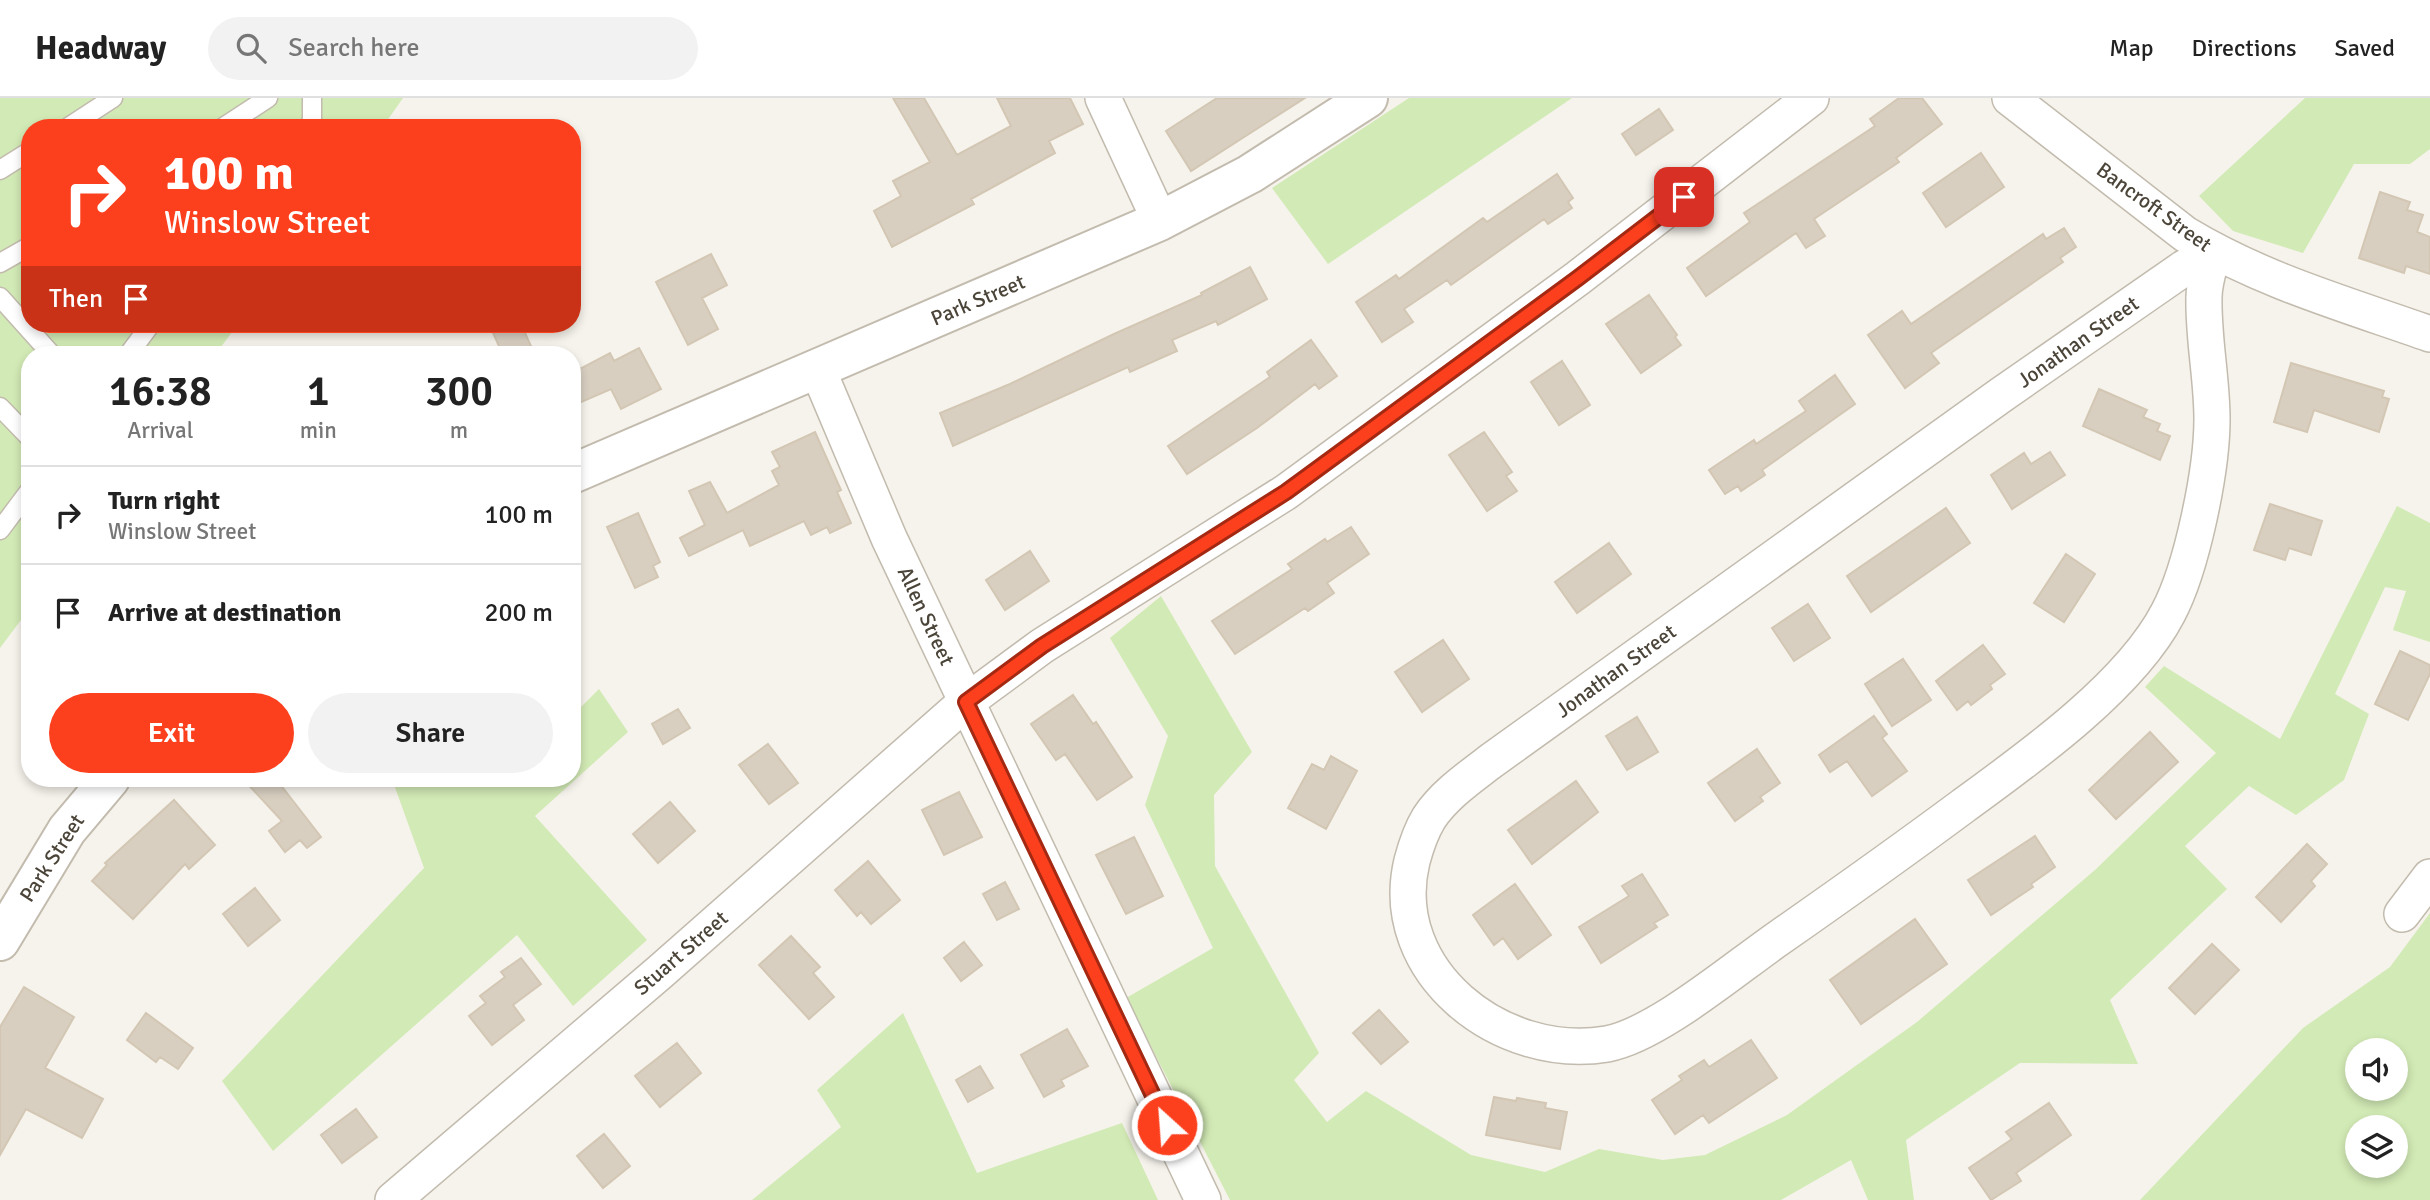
<!DOCTYPE html>
<style>
:root{--surface:#fff;--page:#f2f2f2;--text:#222;--muted:#767676;--line:#e0e0e0;--accent:#fc3f1d}
body{margin:0;font-family:Signika,sans-serif;background:var(--page);color:var(--text);height:100vh;display:flex;flex-direction:column;font-size:26px;white-space:nowrap}
*{box-sizing:border-box;margin:0}
p{font-size:23px;color:var(--muted)}
.icon{flex:none;width:38px;height:38px;fill:none;stroke:currentColor;stroke-width:2;stroke-linecap:round;stroke-linejoin:round}
.map{position:relative;flex:1;overflow:hidden}
.details{position:absolute;left:21px;top:248px;width:560px;height:441px;display:flex;flex-direction:column;background:var(--surface);border-radius:28px;box-shadow:0 4px 10px #0003}
.details>*{flex:none}
.banner{position:absolute;left:21px;top:21px;width:560px;height:214px;border-radius:28px;box-shadow:0 4px 10px #0003;background:#fc3f1d;color:#fff;overflow:hidden}
.buttons{position:absolute;left:2345px;top:940px;display:grid;gap:14px}
.buttons a{display:grid;place-items:center;width:63px;height:63px;border-radius:50%;background:var(--surface);box-shadow:0 4px 10px #0003;font-size:35px}
.pin{position:absolute;display:grid;place-items:center;width:60px;height:60px;color:#fff;margin:-30px;border-radius:14px;box-shadow:0 4px 10px #0006}
.me{position:absolute;width:77px;margin:-38px;rotate:334deg;stroke-linejoin:round;filter:drop-shadow(0 0 5px #0008)}
.turn{display:flex;align-items:center;gap:24px;height:147px;padding:0 28px;font-size:32px}
.turn .icon{width:91px;height:91px;stroke-width:2.5}
.turn b{display:block;font-size:49px;line-height:60px}
.then{display:flex;align-items:center;height:66px;padding:0 28px;background:#0003;gap:14px;font-size:26px}
.eta{display:flex;justify-content:space-evenly;align-items:center;height:119px;text-align:center}
.eta b{font-size:42px;font-weight:600;line-height:49px}
.action{display:flex;gap:14px;margin-top:auto;padding:14px 28px}
.action a{flex:1;height:80px;border-radius:42px;background:var(--accent);color:#fff;font-size:28px;font-weight:600;line-height:80px;text-align:center}
.action a+a{background:var(--page);color:var(--text)}
ul{padding:0;list-style:none}
li{display:flex;align-items:center;gap:21px;height:98px;padding:0 28px;border-top:2px solid var(--line)}
li div{flex:1}
li b{display:block;font-size:26px}
li em{font-style:normal}
header{display:flex;align-items:center;gap:42px;box-sizing:border-box;height:98px;padding:0 35px;background:var(--surface);border-bottom:2px solid var(--line)}
header strong{font-size:33px}
nav{display:flex;gap:38px;margin-inline-start:auto;font-size:24px}
.search{width:490px;height:63px;background:var(--page);display:flex;align-items:center;gap:18px;box-sizing:border-box;padding:0 24px;border-radius:38px;color:var(--muted);font-size:26px}
.map>svg:first-child{display:block}
.green{fill:#d2eab5;fill-rule:evenodd}
.building{fill:#d8cfc1;stroke:#d3c7b4;stroke-width:2}
.lines{fill:none;stroke-linecap:round;stroke-linejoin:round}
.service-casing{stroke:#c2bbae;stroke-width:21}
.minor-casing{stroke:#c2bbae;stroke-width:38}
.tertiary-casing{stroke:#c2bbae;stroke-width:42}
.service{stroke:#fff;stroke-width:18}
.minor{stroke:#fff;stroke-width:35}
.tertiary{stroke:#fff;stroke-width:38}
.route-casing{stroke:#a42913;stroke-width:18}
.route{stroke:#fc3f1d;stroke-width:12}
.labels{text-anchor:middle;stroke-width:7;stroke-linejoin:round;paint-order:stroke}
.street-label{font-size:21px;fill:#4b4439;stroke:#fff}
</style>
<header>
<strong>Headway</strong>
<div class="search"><svg class="icon" aria-label="search" viewBox="0 0 24 24"><circle cx="10" cy="10" r="6"/><path d="M15 15l6 6"/></svg>Search here</div>
<nav><a>Map</a><a>Directions</a><a>Saved</a></nav>
</header>
<div class="map">
<svg width="2430" height="1102" viewBox="0 0 2430 1102">
<rect width="100%" height="100%" fill="#f6f3ec"/>
<!-- green -->
<path class="green" d="M 0,0 L 403,0 L 382,30 L 30,30 L 30,226 L 238,226 L 215,257 L 30,257 L 30,510 L 0,550 Z
M 1409,0 L 1572,0 L 1328,166 L 1272,90 Z
M 2305,0 L 2430,0 L 2430,51 L 2410,66 L 2354,66 L 2303,155 L 2233,133 L 2199,98 Z
M 2397,408 L 2430,425 L 2430,544 L 2393,532 L 2406,493 L 2385,489 L 2335,596 L 2369,616 L 2344,682 L 2296,717 L 2249,688 L 2185,748 L 2227,791 L 2110,902 L 2138,966 L 2020,965 L 1906,1042 L 1914,1102 L 1868,1102 L 1851,1062 L 1781,1102 L 1230,1102 L 1126,900 L 1213,850 L 1145,707 L 1168,638 L 1110,540 L 1161,498 L 1252,654 L 1214,697 L 1215,768 L 1319,955 L 1294,982 L 1327,1024 L 1366,993 L 1471,1057 L 1545,1074 L 1599,1051 L 1663,1062 L 1705,1057 L 1787,1017 L 1917,924 L 2095,772 L 2216,655 L 2145,589 L 2164,568 L 2280,641 Z
M 599,591 L 628,634 L 535,718 L 647,842 L 573,908 L 517,837 L 273,1053 L 222,983 L 424,770 L 392,681 L 572,681 L 572,618 Z
M 2430,815 L 2430,1102 L 2140,1102 L 2303,930 L 2390,869 ZM 2396,952 L 2396,990 L 2357,990 L 2357,952 ZM 2396,1029 L 2396,1068 L 2357,1068 L 2357,1029 Z
M 903,915 L 977,1075 L 1122,1025 L 1158,1102 L 752,1102 L 841,1029 L 817,992 Z"/>
<!-- building -->
<path class="building" d="M 893,0 L 924,0 L 957,57 L 1011,28 L 997,0 L 1070,0 L 1083,26 L 1049,43 L 1055,55 L 971,101 L 974,106 L 892,149 L 874,113 L 901,98 L 893,83 L 930,64 Z
M 1217,0 L 1305,0 L 1191,73 L 1166,33 Z
M 1899,0 L 1922,0 L 1942,26 L 1896,60 L 1899,64 L 1814,121 L 1825,138 L 1806,150 L 1796,135 L 1706,198 L 1687,170 L 1750,124 L 1744,115 L 1875,28 L 1870,21 Z
M 1659,11 L 1673,32 L 1636,57 L 1622,36 Z
M 1981,55 L 2004,89 L 1946,129 L 1923,95 Z
M 1557,76 L 1573,100 L 1568,104 L 1572,110 L 1548,126 L 1544,121 L 1451,187 L 1447,182 L 1404,211 L 1413,224 L 1382,244 L 1356,204 L 1396,177 L 1399,181 L 1483,120 L 1487,124 Z
M 2380,94 L 2410,104 L 2407,112 L 2423,117 L 2417,134 L 2430,139 L 2430,176 L 2406,168 L 2404,175 L 2359,160 Z
M 2064,130 L 2076,149 L 2060,160 L 2063,164 L 1931,255 L 1939,265 L 1905,290 L 1868,237 L 1902,213 L 1911,226 L 2043,136 L 2046,141 Z
M 711,156 L 727,187 L 702,200 L 718,231 L 688,247 L 656,184 Z
M 1250,169 L 1267,201 L 1218,227 L 1216,223 L 1172,242 L 1177,253 L 1130,274 L 1128,269 L 953,348 L 940,315 L 1010,286 L 1114,236 L 1202,197 L 1201,195 Z
M 1649,197 L 1677,237 L 1675,239 L 1681,247 L 1641,275 L 1606,226 Z
M 489,226 L 521,226 L 535,257 L 503,257 Z
M 1311,242 L 1337,278 L 1319,291 L 1315,286 L 1257,330 L 1187,376 L 1168,348 L 1270,279 L 1267,274 Z
M 639,250 L 661,291 L 621,311 L 611,291 L 572,308 L 572,275 L 610,255 L 614,263 Z
M 1562,263 L 1590,307 L 1559,327 L 1531,284 Z
M 2291,265 L 2384,293 L 2382,299 L 2389,301 L 2379,334 L 2314,312 L 2307,334 L 2274,324 Z
M 1835,277 L 1855,306 L 1762,372 L 1765,377 L 1741,393 L 1738,388 L 1725,396 L 1709,372 L 1754,342 L 1756,346 L 1806,313 L 1799,303 Z
M 2099,291 L 2147,312 L 2143,319 L 2160,326 L 2157,333 L 2170,338 L 2160,362 L 2083,328 Z
M 815,334 L 841,392 L 837,394 L 851,425 L 830,435 L 827,429 L 811,437 L 804,423 L 750,448 L 743,432 L 689,458 L 680,440 L 705,427 L 689,393 L 710,384 L 727,415 L 779,387 L 772,373 L 780,369 L 772,354 Z
M 1484,334 L 1512,374 L 1506,378 L 1517,393 L 1487,413 L 1449,357 Z
M 2050,354 L 2065,377 L 2012,411 L 1991,377 L 2024,355 L 2031,366 Z
M 2270,406 L 2322,423 L 2311,457 L 2289,450 L 2285,462 L 2254,452 Z
M 1946,410 L 1970,445 L 1871,514 L 1847,478 Z
M 638,415 L 660,464 L 653,468 L 658,479 L 635,490 L 607,429 Z
M 1351,429 L 1369,456 L 1327,485 L 1334,495 L 1308,513 L 1305,510 L 1235,556 L 1212,523 L 1292,471 L 1288,466 L 1325,441 L 1327,444 Z
M 1609,445 L 1631,476 L 1577,515 L 1555,484 Z
M 1030,453 L 1049,483 L 1005,512 L 986,482 Z
M 2066,456 L 2095,476 L 2064,524 L 2034,505 Z
M 1808,506 L 1830,540 L 1794,563 L 1772,530 Z
M 1443,542 L 1469,581 L 1422,614 L 1395,574 Z
M 1983,547 L 2005,576 L 1990,587 L 1992,591 L 1971,607 L 1968,603 L 1957,612 L 1936,583 Z
M 2400,553 L 2430,567 L 2430,576 L 2408,622 L 2375,606 Z
M 1903,561 L 1931,602 L 1892,628 L 1865,586 Z
M 1073,597 L 1093,626 L 1096,624 L 1132,679 L 1097,702 L 1065,656 L 1056,662 L 1031,626 Z
M 678,611 L 690,630 L 663,646 L 652,626 Z
M 1874,618 L 1887,636 L 1882,640 L 1907,673 L 1872,698 L 1847,663 L 1830,674 L 1819,657 Z
M 1637,619 L 1658,654 L 1627,672 L 1606,638 Z
M 2150,634 L 2178,664 L 2116,721 L 2089,692 Z
M 768,646 L 798,685 L 769,706 L 739,667 Z
M 1757,651 L 1780,685 L 1760,699 L 1763,703 L 1735,723 L 1708,685 Z
M 1331,658 L 1357,673 L 1326,731 L 1288,710 L 1312,666 L 1324,672 Z
M 243,681 L 276,681 L 321,739 L 307,750 L 300,742 L 285,754 L 269,733 L 282,723 Z
M 1576,683 L 1598,714 L 1532,766 L 1508,732 Z
M 959,694 L 982,739 L 944,757 L 922,712 Z
M 174,702 L 215,747 L 189,771 L 185,766 L 133,821 L 92,783 L 107,767 L 105,765 Z
M 670,704 L 695,733 L 658,765 L 633,736 Z
M 2035,738 L 2055,769 L 2031,786 L 2033,789 L 1991,817 L 1968,782 Z
M 1134,739 L 1163,798 L 1126,816 L 1096,757 Z
M 2307,746 L 2327,766 L 2311,783 L 2315,788 L 2281,824 L 2256,799 Z
M 868,763 L 900,802 L 871,826 L 861,814 L 857,818 L 835,792 Z
M 1642,776 L 1668,817 L 1654,825 L 1657,829 L 1601,865 L 1579,829 L 1629,798 L 1622,788 Z
M 1005,784 L 1019,811 L 997,822 L 983,796 Z
M 1515,786 L 1551,837 L 1518,861 L 1503,840 L 1494,847 L 1473,817 Z
M 255,790 L 280,822 L 248,848 L 223,816 Z
M 1915,821 L 1947,866 L 1861,926 L 1830,882 Z
M 791,838 L 820,869 L 813,875 L 834,899 L 809,921 L 759,867 Z
M 964,844 L 982,867 L 961,883 L 944,860 Z
M 2212,846 L 2239,872 L 2195,916 L 2169,890 Z
M 521,860 L 541,886 L 513,907 L 524,922 L 492,947 L 469,918 L 486,905 L 480,898 L 505,879 L 501,874 Z
M 24,889 L 74,919 L 45,970 L 103,1001 L 82,1040 L 26,1011 L 0,1057 L 0,929 Z
M 1379,912 L 1408,944 L 1381,966 L 1353,935 Z
M 146,915 L 193,950 L 178,971 L 160,959 L 156,964 L 127,942 Z
M 1067,931 L 1088,968 L 1061,982 L 1064,988 L 1044,999 L 1021,957 Z
M 1751,942 L 1777,980 L 1709,1025 L 1703,1017 L 1675,1036 L 1652,1002 L 1682,982 L 1679,978 L 1704,962 L 1709,969 Z
M 677,945 L 701,975 L 660,1009 L 635,978 Z
M 980,968 L 993,990 L 968,1004 L 956,982 Z
M 1494,999 L 1516,1003 L 1517,1000 L 1546,1005 L 1545,1010 L 1567,1014 L 1560,1051 L 1486,1037 Z
M 2049,1005 L 2071,1037 L 2016,1075 L 2021,1083 L 1991,1102 L 1969,1070 L 2012,1041 L 2006,1034 Z
M 356,1011 L 377,1039 L 342,1065 L 321,1037 Z
M 604,1036 L 630,1068 L 603,1090 L 577,1058 Z"/>
<g class="lines">
<!-- service casing -->
<g class="service-casing">
<path id="service" d="M 67,30 L 113,0
M 222,30 L 268,0
M 308,30 L 312,22 L 312,0
M 0,72 L 30,53
M 0,165 L 30,148
M 0,199 L 52,257
M 128,257 L 151,226
M 0,309 L 30,340
M 0,432 L 30,392"/>
</g>
<!-- minor casing -->
<g class="minor-casing">
<path id="minor" d="M 1103,0 L 1160,123
M 2010,0 L 2185,136 C 2263,183 2345,206 2430,236
M 2213,154 C 2210,168 2204,184 2204,199 C 2203,240 2212,280 2212,321 C 2212,372 2192,470 2168,515 C 2130,588 2029,660 1963,708 C 1901,754 1839,798 1776,842 C 1733,872 1656,937 1607,946 C 1502,964 1385,874 1412,763 C 1416,748 1421,733 1429,720 C 1444,697 1469,680 1491,663 L 2001,297 L 2184,170 Z
M 818,272 L 889,440 L 1203,1102
M 2402,816 L 2430,779
M 393,1102 L 660,874 L 966,604 L 1042,548 L 1286,394 L 1578,180 L 1811,0"/>
</g>
<!-- tertiary casing -->
<g class="tertiary-casing">
<path id="tertiary" d="M 572,376 L 1160,123 L 1250,76 L 1368,0
M 0,843 L 67,732 L 110,681"/>
</g>
<!-- service -->
<use href="#service" class="service"/>
<!-- minor -->
<use href="#minor" class="minor"/>
<!-- tertiary -->
<use href="#tertiary" class="tertiary"/>
</g>
<g class="lines">
<!-- route casing -->
<g class="route-casing">
<path id="route" d="M 1167,1027 L 966,604 L 1042,548 L 1286,394 L 1578,180 L 1684,99"/>
</g>
<!-- route -->
<use href="#route" class="route"/>
</g>
<g class="labels">
<!-- street labels -->
<g class="street-label">
<text transform="translate(2154 109) rotate(36)" y="7">Bancroft Street</text>
<text transform="translate(978 202) rotate(-23)" y="7">Park Street</text>
<text transform="translate(2078 244) rotate(-35)" y="7">Jonathan Street</text>
<text transform="translate(926 518) rotate(65)" y="7">Allen Street</text>
<text transform="translate(1616 573) rotate(-36)" y="7">Jonathan Street</text>
<text transform="translate(52 760) rotate(-57)" y="7">Park Street</text>
<text transform="translate(681 855) rotate(-41)" y="7">Stuart Street</text>
</g>
</g>
</svg>
<div class="buttons">
<a><svg class="icon" aria-label="sound" viewBox="0 0 24 24"><path d="M4 9h4l5-4v14l-5-4H4zM17 9q2 3 0 6"/></svg></a>
<a><svg class="icon" aria-label="layers" viewBox="0 0 24 24"><path d="M12 4l9 5-9 5-9-5zM3 14l9 5 9-5"/></svg></a>
</div>
<div class="pin" style="left:1684px;top:99px;background:#d93025"><svg class="icon" aria-label="arrive" viewBox="0 0 24 24"><path d="M6 21V4h12l-3 4 3 4H6"/></svg></div>
<svg class="me" style="left:1167px;top:1027px" viewBox="-20 -20 40 40"><circle r="17" fill="#fc3f1d" stroke="#fff" stroke-width="3"/><path d="M0-11L8 9 0 5-8 9z" fill="#fff"/></svg>
<div class="banner">
<div class="turn"><svg class="icon" aria-label="right" viewBox="0 0 24 24"><path d="M7 20v-9h11M14 6l5 5-5 5"/></svg><div><b>100 m</b>Winslow Street</div></div>
<div class="then">Then<svg class="icon" aria-label="arrive" viewBox="0 0 24 24"><path d="M6 21V4h12l-3 4 3 4H6"/></svg></div>
</div>
<section class="details">
<div class="eta">
<div><b>16:38</b><p>Arrival</p></div>
<div><b>1</b><p>min</p></div>
<div><b>300</b><p>m</p></div>
</div>
<ul>
<li><svg class="icon" aria-label="right" viewBox="0 0 24 24"><path d="M7 20v-9h11M14 6l5 5-5 5"/></svg><div><b>Turn right</b><p>Winslow Street</p></div><em>100 m</em></li>
<li><svg class="icon" aria-label="arrive" viewBox="0 0 24 24"><path d="M6 21V4h12l-3 4 3 4H6"/></svg><div><b>Arrive at destination</b></div><em>200 m</em></li>
</ul>
<div class="action"><a>Exit</a><a>Share</a></div>
</section>
</div>
